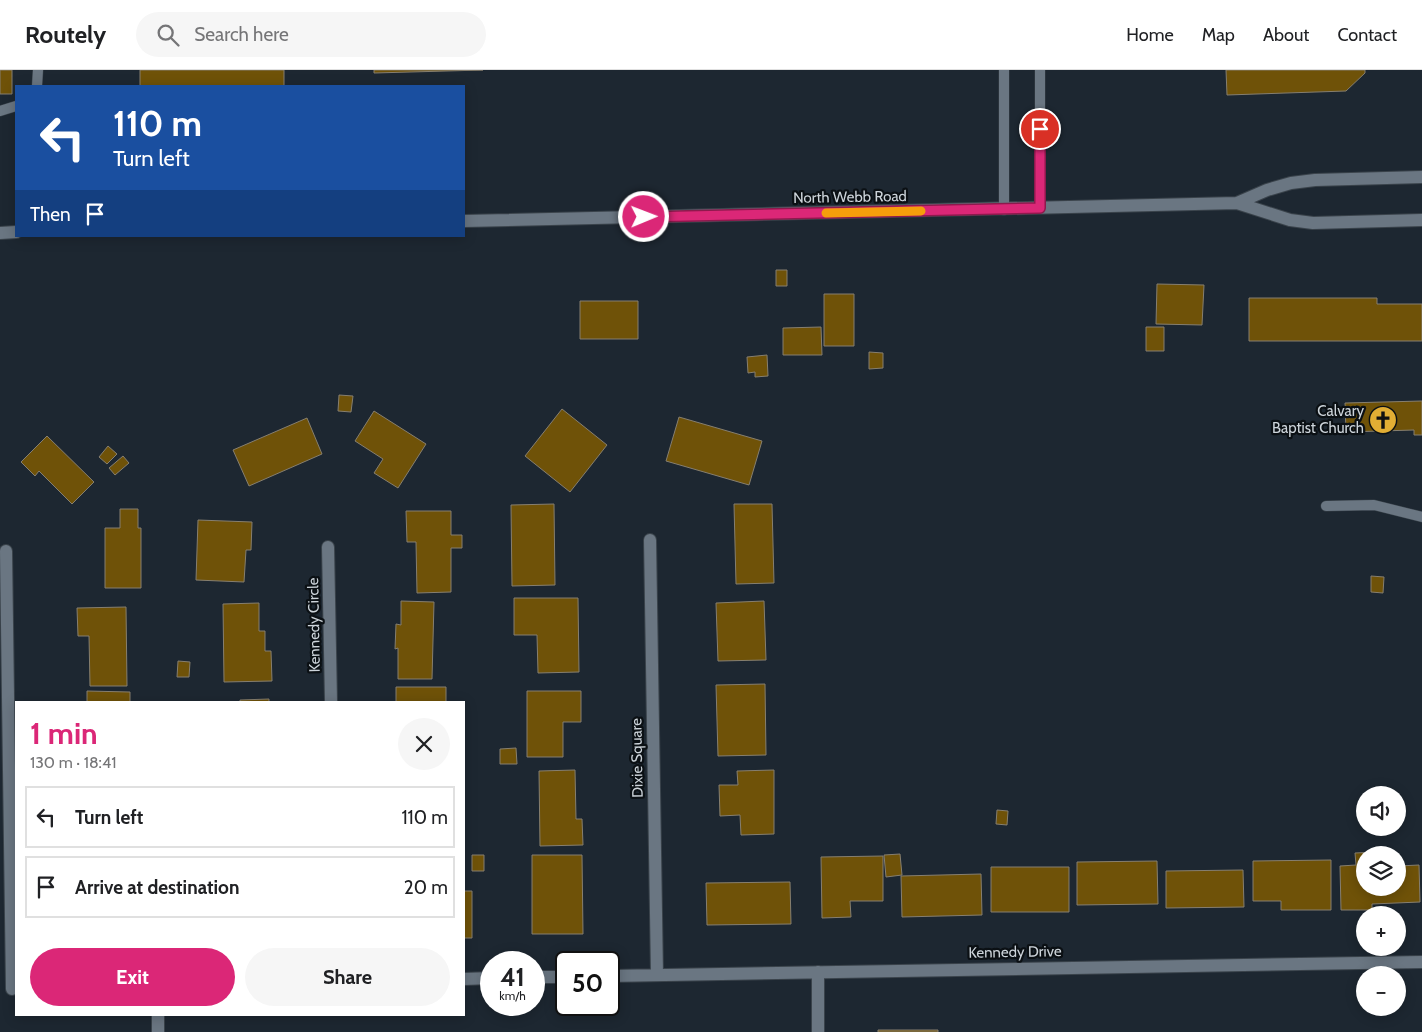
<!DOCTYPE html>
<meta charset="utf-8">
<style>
:root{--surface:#fff;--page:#f6f6f6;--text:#202124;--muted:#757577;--line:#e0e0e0;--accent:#db2777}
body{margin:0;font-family:Cabin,sans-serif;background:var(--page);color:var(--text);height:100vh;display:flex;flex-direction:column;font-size:19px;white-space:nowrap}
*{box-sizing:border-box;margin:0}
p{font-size:16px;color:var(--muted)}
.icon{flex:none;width:28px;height:28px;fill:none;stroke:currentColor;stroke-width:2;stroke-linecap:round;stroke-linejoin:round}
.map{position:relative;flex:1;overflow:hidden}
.panel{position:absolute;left:15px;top:631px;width:450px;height:315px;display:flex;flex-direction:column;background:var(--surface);border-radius:0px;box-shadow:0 2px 12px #0003}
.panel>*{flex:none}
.guide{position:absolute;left:15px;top:15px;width:450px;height:152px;border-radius:0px;box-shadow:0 2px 12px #0003;background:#1a4fa0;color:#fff;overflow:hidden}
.tools{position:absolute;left:1356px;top:716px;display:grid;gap:10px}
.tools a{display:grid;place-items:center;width:50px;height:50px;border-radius:50%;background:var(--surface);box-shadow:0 2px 12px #0003;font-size:25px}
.speed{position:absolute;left:480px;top:881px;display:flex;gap:10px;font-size:25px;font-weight:700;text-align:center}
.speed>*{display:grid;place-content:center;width:65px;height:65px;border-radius:50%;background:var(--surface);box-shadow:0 2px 12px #0003;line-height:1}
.speed small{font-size:12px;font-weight:400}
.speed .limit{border:2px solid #111;border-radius:8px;background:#fff;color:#111}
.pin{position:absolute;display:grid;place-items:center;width:42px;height:42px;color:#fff;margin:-21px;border:2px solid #fff;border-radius:50%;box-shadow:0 1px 5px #0007}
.me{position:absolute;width:55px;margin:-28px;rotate:89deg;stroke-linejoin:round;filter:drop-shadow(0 0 4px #0008)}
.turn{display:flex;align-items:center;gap:18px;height:105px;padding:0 15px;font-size:22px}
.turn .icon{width:65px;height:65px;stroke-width:2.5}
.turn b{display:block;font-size:35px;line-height:42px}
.then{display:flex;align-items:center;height:48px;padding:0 15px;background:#0003;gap:10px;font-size:19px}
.round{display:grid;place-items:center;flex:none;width:52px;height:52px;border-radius:26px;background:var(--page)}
.head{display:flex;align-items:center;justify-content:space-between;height:85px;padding:0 15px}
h1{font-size:30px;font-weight:700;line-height:38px;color:var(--accent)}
.primary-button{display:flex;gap:10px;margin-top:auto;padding:10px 15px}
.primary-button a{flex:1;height:58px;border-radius:30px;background:var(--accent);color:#fff;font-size:20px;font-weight:700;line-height:58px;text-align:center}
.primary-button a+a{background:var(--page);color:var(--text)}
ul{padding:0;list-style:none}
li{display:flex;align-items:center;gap:15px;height:62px;margin:0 10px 8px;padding:0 5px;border:2px solid var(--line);border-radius:0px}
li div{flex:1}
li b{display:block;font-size:19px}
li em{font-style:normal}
header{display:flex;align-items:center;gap:30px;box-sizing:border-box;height:70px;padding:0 25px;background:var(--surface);border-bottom:1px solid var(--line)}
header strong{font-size:24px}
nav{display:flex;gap:28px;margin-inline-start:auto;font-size:18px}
.search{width:350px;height:45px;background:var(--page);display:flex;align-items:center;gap:12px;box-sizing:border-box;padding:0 18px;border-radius:28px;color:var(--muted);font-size:19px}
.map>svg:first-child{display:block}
.building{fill:#6f5208;stroke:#867f70}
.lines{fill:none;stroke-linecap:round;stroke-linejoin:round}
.service-casing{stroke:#3a434b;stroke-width:11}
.minor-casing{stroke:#3a434b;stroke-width:14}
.secondary-casing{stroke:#3a434b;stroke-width:14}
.service{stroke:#6a7682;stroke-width:10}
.minor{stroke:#6a7682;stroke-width:12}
.secondary{stroke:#6a7682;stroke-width:12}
.route-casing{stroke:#8e194d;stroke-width:12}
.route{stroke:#db2777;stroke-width:9}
.slow{stroke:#f59e0b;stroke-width:9}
.labels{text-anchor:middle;stroke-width:4.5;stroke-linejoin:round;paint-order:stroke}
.street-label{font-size:15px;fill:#cdd4da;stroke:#0b1014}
.poi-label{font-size:15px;fill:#cdd4da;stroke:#0b1014;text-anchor:end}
</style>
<header>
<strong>Routely</strong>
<div class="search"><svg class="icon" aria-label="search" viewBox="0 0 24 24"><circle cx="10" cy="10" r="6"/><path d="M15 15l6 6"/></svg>Search here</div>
<nav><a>Home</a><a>Map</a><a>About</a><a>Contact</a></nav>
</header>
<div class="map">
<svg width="1422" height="962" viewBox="0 0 1422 962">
<rect width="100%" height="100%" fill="#1d2731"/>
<!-- building -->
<path class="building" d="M 0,0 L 12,0 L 12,24 L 0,24 Z
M 140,0 L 284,0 L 284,16 L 140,16 Z
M 374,0 L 483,0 L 374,3 Z
M 1226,0 L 1365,0 L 1365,3 L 1346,21 L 1227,25 Z
M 776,200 L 787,200 L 787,216 L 776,216 Z
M 1157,214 L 1204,215 L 1202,255 L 1156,254 Z
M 824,224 L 854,224 L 854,276 L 824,276 Z
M 1249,228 L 1377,228 L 1377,234 L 1422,234 L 1422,271 L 1249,271 Z
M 580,231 L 638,231 L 638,269 L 580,269 Z
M 821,257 L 822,285 L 783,285 L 783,258 Z
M 1146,257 L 1164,257 L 1164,281 L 1146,281 Z
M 869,282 L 883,283 L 883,298 L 869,299 Z
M 767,285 L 768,306 L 755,307 L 755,302 L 748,303 L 747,287 Z
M 339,325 L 353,326 L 351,342 L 338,341 Z
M 1422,331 L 1422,365 L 1414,365 L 1414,360 L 1346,362 L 1345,333 Z
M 562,339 L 607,375 L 570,422 L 525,386 Z
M 374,341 L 426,374 L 398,418 L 374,403 L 383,389 L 355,371 Z
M 679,347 L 762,371 L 749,415 L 666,391 Z
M 307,348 L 322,384 L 249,416 L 233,380 Z
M 47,366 L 94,412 L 72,434 L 39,401 L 35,406 L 21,392 Z
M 108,376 L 117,384 L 107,394 L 99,387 Z
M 123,386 L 129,393 L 115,405 L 109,398 Z
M 554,434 L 555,515 L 512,516 L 511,435 Z
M 734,434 L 772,434 L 774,513 L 736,514 Z
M 120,439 L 138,439 L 138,458 L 141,458 L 141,518 L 105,518 L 105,458 L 120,458 Z
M 406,441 L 451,441 L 451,465 L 462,465 L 462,478 L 451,478 L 451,522 L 417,523 L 416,472 L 407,472 Z
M 198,450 L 252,452 L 251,480 L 246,480 L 244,512 L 196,510 Z
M 1371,506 L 1384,507 L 1383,523 L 1371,522 Z
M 514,528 L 578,528 L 579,602 L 538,603 L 537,565 L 514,565 Z
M 401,531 L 434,532 L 432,609 L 398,609 L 398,578 L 395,579 L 396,554 L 401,555 Z
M 764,531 L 766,590 L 718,591 L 716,533 Z
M 259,533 L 259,561 L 265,561 L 265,581 L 271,581 L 272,611 L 224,612 L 223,534 Z
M 126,537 L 127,616 L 90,616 L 89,566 L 78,566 L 77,538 Z
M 178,591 L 190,592 L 189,607 L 177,607 Z
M 765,614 L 766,685 L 718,686 L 716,615 Z
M 396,617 L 446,617 L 446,632 L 396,632 Z
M 87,621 L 130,622 L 130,632 L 87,632 Z
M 527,621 L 581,621 L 581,652 L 563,652 L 563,687 L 527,687 Z
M 269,629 L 269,632 L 240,632 L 240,630 Z
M 516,678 L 517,694 L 500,694 L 500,679 Z
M 575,700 L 576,749 L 582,749 L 583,775 L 540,776 L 539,701 Z
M 774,700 L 774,764 L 741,765 L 740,745 L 720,746 L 719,715 L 738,715 L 737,701 Z
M 997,740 L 1008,741 L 1007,755 L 996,754 Z
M 1377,782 L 1377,785 L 1365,785 L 1365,818 L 1398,818 L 1398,796 L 1419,795 L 1420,832 L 1372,834 L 1372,840 L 1341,840 L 1340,796 L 1356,795 L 1355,783 Z
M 900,784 L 902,805 L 886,807 L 884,785 Z
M 472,785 L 484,785 L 484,801 L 472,801 Z
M 532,785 L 582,785 L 583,864 L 532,864 Z
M 883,786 L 883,831 L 850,831 L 851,847 L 822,848 L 821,787 Z
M 1331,790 L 1331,840 L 1281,840 L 1281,831 L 1253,831 L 1253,791 Z
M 1157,791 L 1158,834 L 1077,835 L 1077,792 Z
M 991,797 L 1069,797 L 1069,842 L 991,842 Z
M 1243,800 L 1244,837 L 1166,838 L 1166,801 Z
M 981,804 L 982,845 L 902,847 L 901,806 Z
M 790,812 L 791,854 L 707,855 L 706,813 Z
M 464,821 L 472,821 L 472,868 L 464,868 Z
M 878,960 L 938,960 L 938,962 L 878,962 Z"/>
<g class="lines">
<!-- service casing -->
<g class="service-casing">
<path id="service" d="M 1040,0 L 1040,138
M 37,16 L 38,0
M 0,41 L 16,36
M 1004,140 L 1004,0
M 1326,436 L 1374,435 L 1422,447"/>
</g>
<!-- minor casing -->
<g class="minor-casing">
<path id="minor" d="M 650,470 L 657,905
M 328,477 L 331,632
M 6,481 L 12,919
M 818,902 L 818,962
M 609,906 L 1422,892
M 534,907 L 566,907
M 464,909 L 491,908
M 158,945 L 158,962"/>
</g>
<!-- secondary casing -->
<g class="secondary-casing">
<path id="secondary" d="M 1237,133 L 1267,120 L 1291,113 L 1315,110 L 1422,107
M 464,151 L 1237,133 L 1290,150 L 1313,153 L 1422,150
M 0,163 L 16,162"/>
</g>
<!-- service -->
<use href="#service" class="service"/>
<!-- minor -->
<use href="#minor" class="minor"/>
<!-- secondary -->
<use href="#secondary" class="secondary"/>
</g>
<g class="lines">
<!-- route casing -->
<g class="route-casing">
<path id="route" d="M 644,147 L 1040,138 L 1040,59"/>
</g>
<!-- route -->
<use href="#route" class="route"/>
<!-- slow -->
<path class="slow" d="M 826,143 L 921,141"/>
</g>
<!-- icons -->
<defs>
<g id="church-disc" transform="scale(1.4375)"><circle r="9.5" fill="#e2ae34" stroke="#0b1014"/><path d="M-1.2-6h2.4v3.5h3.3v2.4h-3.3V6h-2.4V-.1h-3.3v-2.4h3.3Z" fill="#111"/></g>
</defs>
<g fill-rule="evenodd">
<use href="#church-disc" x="1383" y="350"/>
</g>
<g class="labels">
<!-- street labels -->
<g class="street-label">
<text transform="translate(850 127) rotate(-1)" y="5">North Webb Road</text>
<text transform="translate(314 555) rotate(-91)" y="5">Kennedy Circle</text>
<text transform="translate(637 688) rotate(-91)" y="5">Dixie Square</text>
<text transform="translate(1015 882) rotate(-1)" y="5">Kennedy Drive</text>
</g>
<!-- poi labels -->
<g class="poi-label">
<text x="1364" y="346">Calvary<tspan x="1364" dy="17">Baptist Church</tspan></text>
</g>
</g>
</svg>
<div class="tools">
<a><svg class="icon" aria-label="sound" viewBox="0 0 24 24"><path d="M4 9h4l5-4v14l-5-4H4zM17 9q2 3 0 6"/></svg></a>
<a><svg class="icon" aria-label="layers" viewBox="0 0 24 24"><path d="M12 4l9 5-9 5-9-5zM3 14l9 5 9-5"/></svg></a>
<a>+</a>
<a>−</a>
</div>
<div class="speed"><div>41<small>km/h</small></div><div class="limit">50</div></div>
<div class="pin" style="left:1040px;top:59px;background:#d93025"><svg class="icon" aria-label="arrive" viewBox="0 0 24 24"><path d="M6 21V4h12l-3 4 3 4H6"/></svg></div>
<svg class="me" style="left:644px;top:147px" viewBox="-20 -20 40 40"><circle r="17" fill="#db2777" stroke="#fff" stroke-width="3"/><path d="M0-11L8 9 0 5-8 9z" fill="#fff"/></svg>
<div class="guide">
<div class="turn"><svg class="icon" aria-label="left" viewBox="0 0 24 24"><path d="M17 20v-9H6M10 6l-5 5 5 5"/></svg><div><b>110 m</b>Turn left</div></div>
<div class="then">Then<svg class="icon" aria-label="arrive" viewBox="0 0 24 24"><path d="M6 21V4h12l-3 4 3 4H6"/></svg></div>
</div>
<section class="panel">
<div class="head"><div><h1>1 min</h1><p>130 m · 18:41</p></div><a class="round"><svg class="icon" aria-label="close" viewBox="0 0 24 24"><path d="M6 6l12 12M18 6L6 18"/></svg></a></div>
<ul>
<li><svg class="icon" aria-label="left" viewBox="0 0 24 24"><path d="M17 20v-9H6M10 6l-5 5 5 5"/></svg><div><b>Turn left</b></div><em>110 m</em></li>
<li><svg class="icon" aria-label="arrive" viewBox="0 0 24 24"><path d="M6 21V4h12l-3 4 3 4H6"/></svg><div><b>Arrive at destination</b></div><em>20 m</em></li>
</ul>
<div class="primary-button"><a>Exit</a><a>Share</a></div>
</section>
</div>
